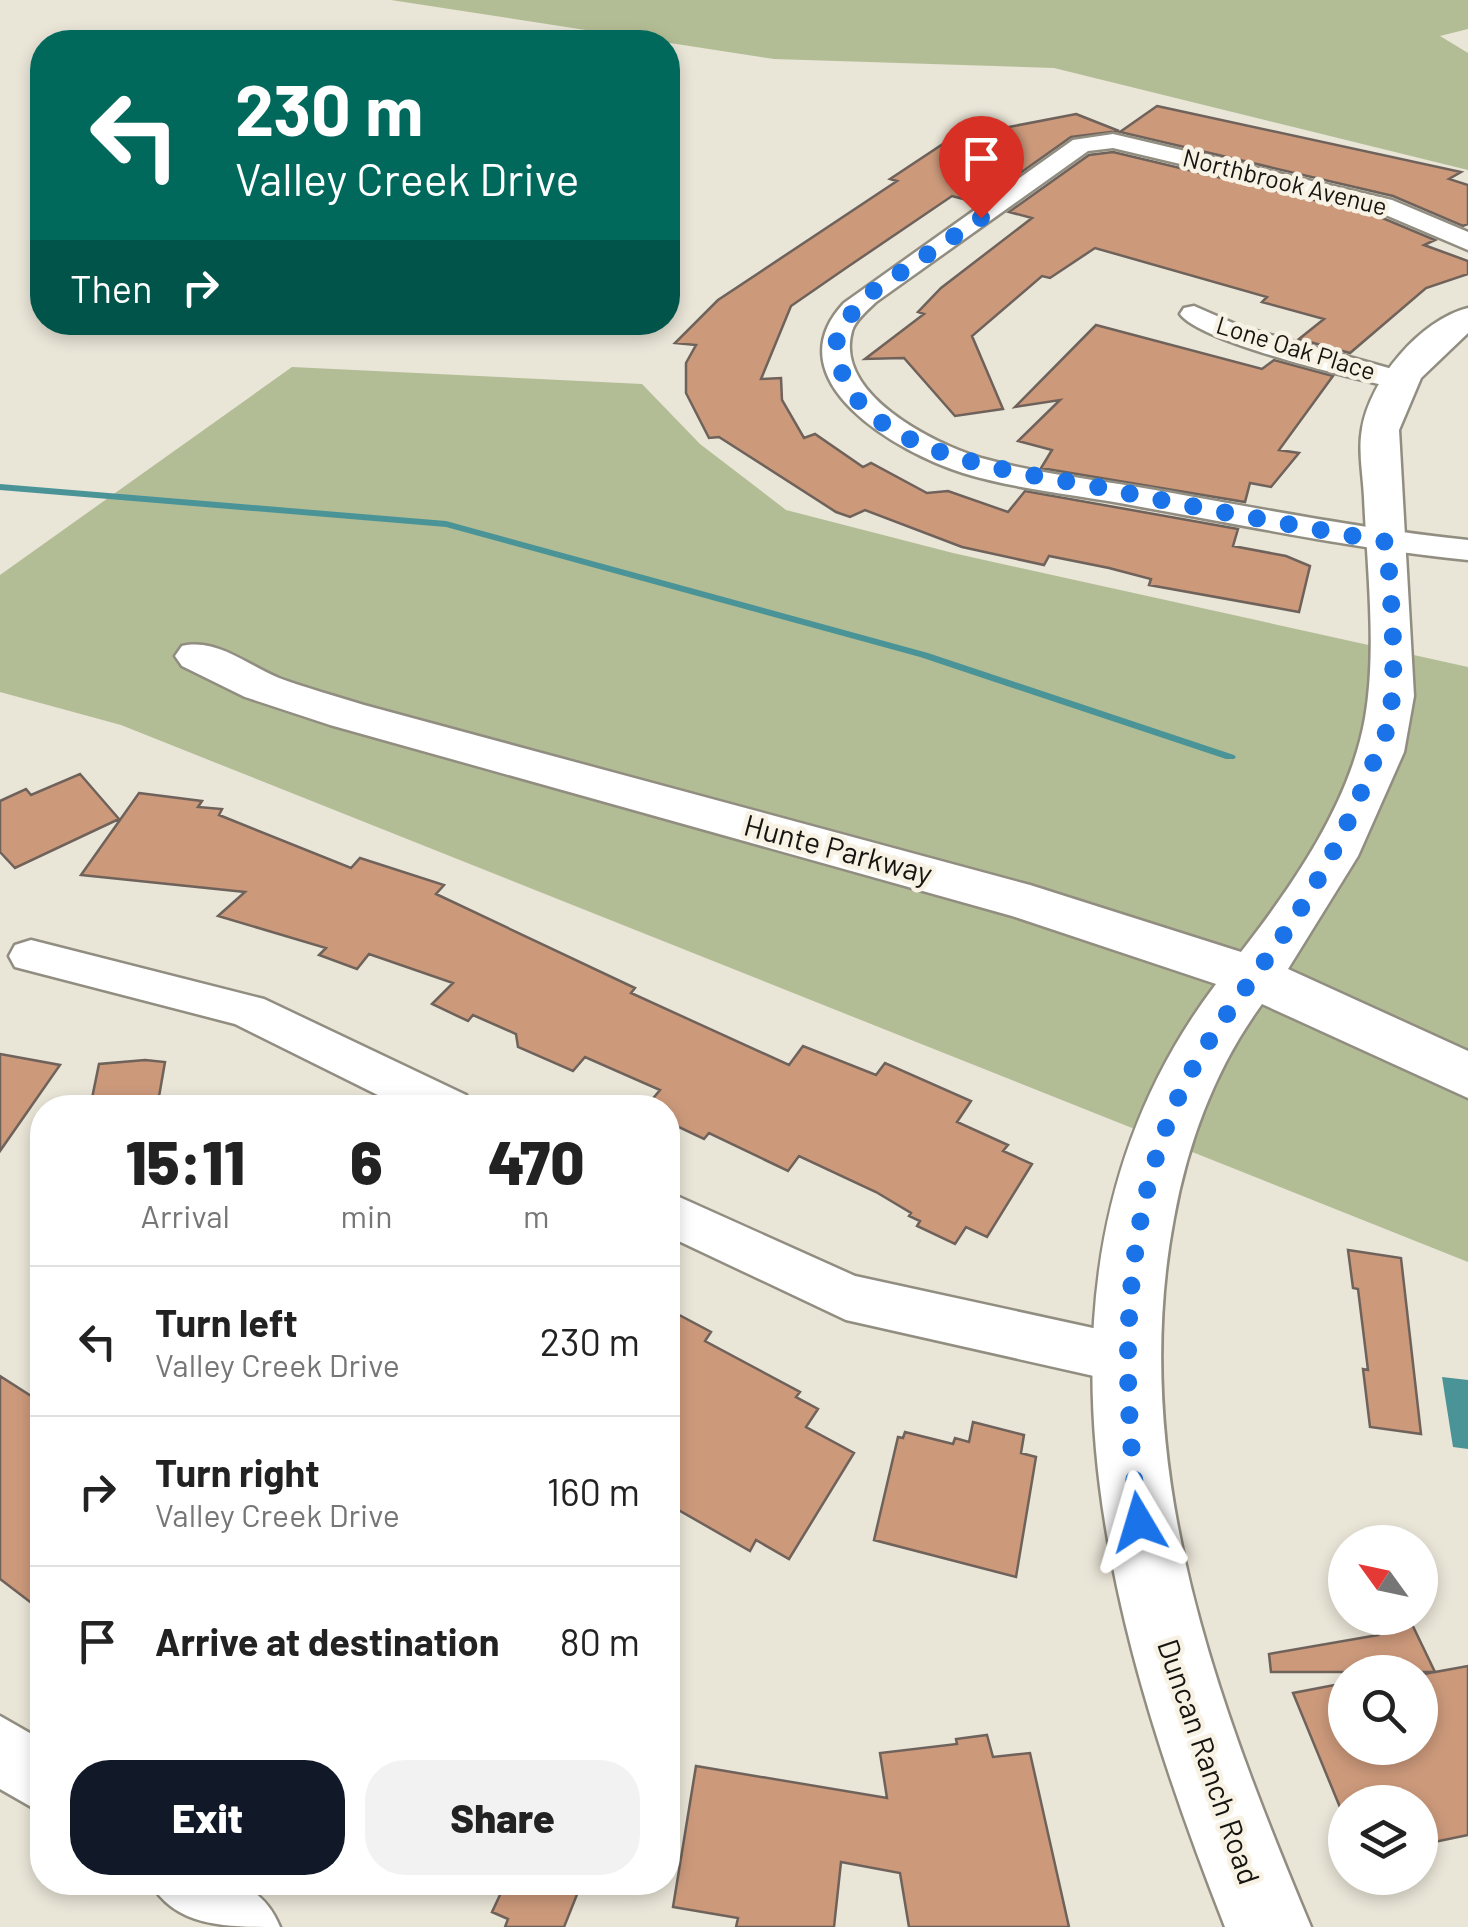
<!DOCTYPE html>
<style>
:root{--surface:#fff;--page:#f2f2f2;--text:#222;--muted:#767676;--line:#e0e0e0;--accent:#111827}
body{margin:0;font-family:Barlow,sans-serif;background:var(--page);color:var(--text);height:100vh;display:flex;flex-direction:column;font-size:38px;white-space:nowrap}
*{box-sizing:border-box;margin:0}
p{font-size:32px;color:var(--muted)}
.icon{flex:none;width:55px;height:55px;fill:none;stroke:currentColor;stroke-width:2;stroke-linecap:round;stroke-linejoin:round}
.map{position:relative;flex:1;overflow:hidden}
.panel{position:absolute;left:30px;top:1095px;width:650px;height:800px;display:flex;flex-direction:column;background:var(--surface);border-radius:40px;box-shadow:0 5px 15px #0003}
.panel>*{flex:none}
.hud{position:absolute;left:30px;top:30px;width:650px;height:305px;border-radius:40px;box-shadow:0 5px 15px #0003;background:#00695c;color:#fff;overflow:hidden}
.needle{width:65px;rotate:303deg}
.buttons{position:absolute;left:1328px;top:1525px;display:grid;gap:20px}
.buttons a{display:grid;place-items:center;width:110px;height:110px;border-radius:50%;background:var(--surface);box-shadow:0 5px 15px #0003;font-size:50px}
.pin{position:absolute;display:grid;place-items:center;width:85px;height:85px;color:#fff;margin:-102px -42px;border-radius:50% 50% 50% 0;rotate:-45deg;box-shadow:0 0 10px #0007}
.pin .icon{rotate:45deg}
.me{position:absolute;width:110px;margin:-55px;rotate:353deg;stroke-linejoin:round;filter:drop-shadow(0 0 8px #0008)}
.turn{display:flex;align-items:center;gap:35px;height:210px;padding:0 40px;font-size:45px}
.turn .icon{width:130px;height:130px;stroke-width:2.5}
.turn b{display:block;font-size:70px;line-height:85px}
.then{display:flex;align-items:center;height:95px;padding:0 40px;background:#0003;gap:20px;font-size:38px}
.eta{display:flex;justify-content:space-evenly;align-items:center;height:170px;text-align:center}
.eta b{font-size:60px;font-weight:800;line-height:70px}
.button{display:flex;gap:20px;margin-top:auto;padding:20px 40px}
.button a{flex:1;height:115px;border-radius:40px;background:var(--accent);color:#fff;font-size:40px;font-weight:800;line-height:115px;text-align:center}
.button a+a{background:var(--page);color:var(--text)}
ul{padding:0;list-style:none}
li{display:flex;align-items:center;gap:30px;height:150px;padding:0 40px;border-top:2px solid var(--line)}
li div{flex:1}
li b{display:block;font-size:38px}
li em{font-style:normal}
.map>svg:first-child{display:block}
.green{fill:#b3bd95}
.water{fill:#4a9498}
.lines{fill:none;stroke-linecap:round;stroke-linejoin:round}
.stream{fill:#4a9498;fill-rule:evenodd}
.building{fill:#cc997b;stroke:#6e625b;stroke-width:2.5}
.street-casing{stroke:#918d80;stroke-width:5}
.secondary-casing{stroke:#918d80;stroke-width:5}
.street{fill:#fff;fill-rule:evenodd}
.secondary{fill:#fff;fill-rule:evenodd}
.route{stroke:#1a73e8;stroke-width:18;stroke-dasharray:0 32.4}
.labels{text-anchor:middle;stroke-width:9;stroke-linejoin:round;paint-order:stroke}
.far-street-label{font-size:25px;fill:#161410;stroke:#f7f2e4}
.street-label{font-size:30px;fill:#161410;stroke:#f7f2e4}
</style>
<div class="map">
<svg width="1468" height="1927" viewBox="0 0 1468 1927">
<rect width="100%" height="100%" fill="#e9e5d7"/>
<!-- green -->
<path class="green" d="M 391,0 L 1468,0 L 1468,29 L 1440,36 L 1468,53 L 1468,170 L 1054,68 L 774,59 Z
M 292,367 L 642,384 L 700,444 L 786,510 L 953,553 L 1468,667 L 1468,1262 L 121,725 L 0,692 L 0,575 Z"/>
<!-- water -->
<path class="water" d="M 1442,1377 L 1468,1380 L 1468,1449 L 1453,1447 Z"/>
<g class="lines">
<!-- stream -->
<path class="stream" d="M 0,484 L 446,521 L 928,653 L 1234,755 L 1236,757 L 1234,759 L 1226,759 L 920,657 L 446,527 L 0,490 Z"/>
</g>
<!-- building -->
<path class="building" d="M 1157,106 L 1461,172 L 1449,179 L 1468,185 L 1468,224 L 1463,226 L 1393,196 L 1120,132 Z
M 1076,114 L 1119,131 L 1071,137 L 978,203 L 952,196 L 846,268 L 791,306 L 761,379 L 781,378 L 782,400 L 804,438 L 815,434 L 863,467 L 871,463 L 927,493 L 948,491 L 1008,512 L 1025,491 L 1238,529 L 1233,546 L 1286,556 L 1310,566 L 1299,612 L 1149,585 L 1151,579 L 1109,568 L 1049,556 L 1044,565 L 962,547 L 865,510 L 850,517 L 836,512 L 719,437 L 709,438 L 686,393 L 686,363 L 696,345 L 675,343 L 718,300 L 897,181 L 890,179 L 952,138 Z
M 1113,152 L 1373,214 L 1435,240 L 1424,245 L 1468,261 L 1468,274 L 1426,288 L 1350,353 L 1299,339 L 1324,319 L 1262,302 L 1267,297 L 1095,248 L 1050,278 L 1042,276 L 972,336 L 1003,409 L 955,416 L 904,358 L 865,359 L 924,314 L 918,312 L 941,288 L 1032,218 L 1009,212 L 1089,155 Z
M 1096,325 L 1262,369 L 1274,360 L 1333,376 L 1279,450 L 1299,453 L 1271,487 L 1250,483 L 1245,502 L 1041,468 L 1052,450 L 1018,441 L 1060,400 L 1015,407 Z
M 80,774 L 119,819 L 15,868 L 0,852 L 0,801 L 26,789 L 31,795 Z
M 139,793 L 202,801 L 198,807 L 222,809 L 219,815 L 351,868 L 360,858 L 444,885 L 436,894 L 635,988 L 631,993 L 789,1065 L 803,1046 L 876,1075 L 885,1063 L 971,1101 L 957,1122 L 1008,1145 L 1003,1151 L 1032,1164 L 987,1237 L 966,1227 L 955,1244 L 917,1226 L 920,1221 L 909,1216 L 911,1213 L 876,1192 L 799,1156 L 788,1171 L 709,1133 L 704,1139 L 668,1122 L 668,1108 L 645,1108 L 660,1090 L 585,1057 L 573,1071 L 518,1047 L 516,1034 L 473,1015 L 468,1021 L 432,1004 L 453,983 L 369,954 L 357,969 L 319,955 L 326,948 L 218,916 L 245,892 L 81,875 Z
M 0,1054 L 60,1065 L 0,1151 Z
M 145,1060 L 165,1062 L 157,1108 L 90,1108 L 99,1064 Z
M 1348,1250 L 1401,1258 L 1421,1434 L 1370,1427 L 1363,1369 L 1368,1370 L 1358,1289 L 1353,1288 Z
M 668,1309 L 711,1332 L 705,1341 L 800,1392 L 796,1397 L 818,1409 L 806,1427 L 854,1453 L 789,1559 L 756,1540 L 750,1551 L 668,1504 Z
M 0,1376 L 42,1403 L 42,1611 L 0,1579 Z
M 973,1422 L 1024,1435 L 1021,1453 L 1036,1457 L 1016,1577 L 874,1540 L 898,1437 L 903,1438 L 905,1432 L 953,1444 L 955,1438 L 969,1442 Z
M 1409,1618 L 1435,1672 L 1468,1666 L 1468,1835 L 1420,1845 L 1420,1802 L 1345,1802 L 1344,1817 L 1293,1693 L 1345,1683 L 1345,1748 L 1420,1748 L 1420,1675 L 1434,1672 L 1271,1672 L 1269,1654 L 1378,1635 L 1373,1624 Z
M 987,1735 L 993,1757 L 1030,1753 L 1069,1927 L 909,1927 L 900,1873 L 841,1862 L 834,1927 L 736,1927 L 738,1918 L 673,1907 L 696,1766 L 887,1798 L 880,1753 L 957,1744 L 956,1739 Z
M 506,1882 L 582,1882 L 564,1927 L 505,1927 L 508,1919 L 492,1912 Z"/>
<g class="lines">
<!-- street casing -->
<g class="street-casing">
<path id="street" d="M 1113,134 L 1392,200 L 1468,232 L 1468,250 L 1374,210 L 1113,148 L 1088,151 L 876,302 C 868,310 855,320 852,331 C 834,394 932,443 981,458 C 1046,476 1117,482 1183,495 C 1278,512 1372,530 1468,540 L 1468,560 C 1356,549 1247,526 1136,506 C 1080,495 1018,490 963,473 C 899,453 771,381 844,303 L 1073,140 Z
M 1194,306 L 1242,327 L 1410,374 L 1414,380 L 1399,389 C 1358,379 1201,343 1180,314 L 1184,308 Z
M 31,940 L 264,999 L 466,1095 L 473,1108 L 404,1108 L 235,1024 L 15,967 L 9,956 L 15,945 Z
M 668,1192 L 855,1276 L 1125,1335 L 1145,1342 L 1153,1359 L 1145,1376 L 1125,1383 L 846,1320 L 668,1236 Z
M 0,1716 L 42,1740 L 42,1813 L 0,1789 Z
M 150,1882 C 205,1882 255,1867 280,1927 C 225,1927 175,1927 150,1882 Z"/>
</g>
<!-- secondary casing -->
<g class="secondary-casing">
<path id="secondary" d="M 1468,308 L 1468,333 L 1421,378 L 1399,430 L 1414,696 L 1404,752 L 1358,856 L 1288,969 L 1468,1051 L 1468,1098 L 1262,1004 C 1216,1067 1188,1141 1174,1218 C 1127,1466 1217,1702 1311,1927 L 1225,1927 C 1108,1629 1001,1268 1216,984 L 1012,916 L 330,725 L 245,697 L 182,666 L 175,656 L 182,646 C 217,638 247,665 279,678 C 306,688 336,696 364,705 L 1030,885 L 1241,952 C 1293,885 1350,803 1365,718 C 1377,650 1367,566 1364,497 C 1363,475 1358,451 1362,429 C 1370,380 1420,320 1468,308 Z"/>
</g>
<!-- street -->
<use href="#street" class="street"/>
<!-- secondary -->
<use href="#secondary" class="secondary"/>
</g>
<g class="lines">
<!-- route -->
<path class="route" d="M 981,218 L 866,296 L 837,332 C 828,457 1023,471 1108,489 C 1201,509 1294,525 1387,542 C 1390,592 1399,676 1388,724 C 1385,740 1375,757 1369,773 C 1348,826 1320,880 1289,927 C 1247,989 1200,1042 1172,1112 C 1119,1245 1122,1383 1139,1522"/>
</g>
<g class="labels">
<!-- far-street labels -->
<g class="far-street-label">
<text transform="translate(1285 182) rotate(14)" y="9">Northbrook Avenue</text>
<text transform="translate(1296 348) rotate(17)" y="9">Lone Oak Place</text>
</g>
<!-- street labels -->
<g class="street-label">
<text transform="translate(838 850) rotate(15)" y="10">Hunte Parkway</text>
<text transform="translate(1208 1762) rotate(71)" y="10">Duncan Ranch Road</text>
</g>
</g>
</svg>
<div class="buttons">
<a><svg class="needle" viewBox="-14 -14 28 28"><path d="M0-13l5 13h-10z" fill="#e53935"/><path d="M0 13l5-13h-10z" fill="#767676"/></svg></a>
<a><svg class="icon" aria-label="search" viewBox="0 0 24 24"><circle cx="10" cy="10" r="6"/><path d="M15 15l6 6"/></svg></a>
<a><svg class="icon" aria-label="layers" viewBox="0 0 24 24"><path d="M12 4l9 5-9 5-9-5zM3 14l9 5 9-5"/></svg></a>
</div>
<div class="pin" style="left:981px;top:218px;background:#d93025"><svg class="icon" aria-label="arrive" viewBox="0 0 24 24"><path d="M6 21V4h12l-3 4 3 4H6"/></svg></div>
<svg class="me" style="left:1139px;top:1522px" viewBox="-20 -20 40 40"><path d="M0-17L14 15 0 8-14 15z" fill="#1a73e8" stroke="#fff" stroke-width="4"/></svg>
<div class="hud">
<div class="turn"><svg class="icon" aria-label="left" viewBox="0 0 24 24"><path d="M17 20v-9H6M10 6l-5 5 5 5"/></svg><div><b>230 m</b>Valley Creek Drive</div></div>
<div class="then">Then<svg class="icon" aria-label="right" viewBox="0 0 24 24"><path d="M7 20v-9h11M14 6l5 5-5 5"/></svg></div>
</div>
<section class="panel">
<div class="eta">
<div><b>15:11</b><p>Arrival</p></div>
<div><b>6</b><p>min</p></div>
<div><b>470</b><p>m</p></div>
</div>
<ul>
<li><svg class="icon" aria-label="left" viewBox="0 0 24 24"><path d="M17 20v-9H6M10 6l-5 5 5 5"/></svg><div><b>Turn left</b><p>Valley Creek Drive</p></div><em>230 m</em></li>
<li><svg class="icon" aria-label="right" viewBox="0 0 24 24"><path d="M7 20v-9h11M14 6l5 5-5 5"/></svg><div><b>Turn right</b><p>Valley Creek Drive</p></div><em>160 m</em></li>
<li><svg class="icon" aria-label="arrive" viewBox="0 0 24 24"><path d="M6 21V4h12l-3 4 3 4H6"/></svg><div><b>Arrive at destination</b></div><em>80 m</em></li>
</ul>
<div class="button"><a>Exit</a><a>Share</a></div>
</section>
</div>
